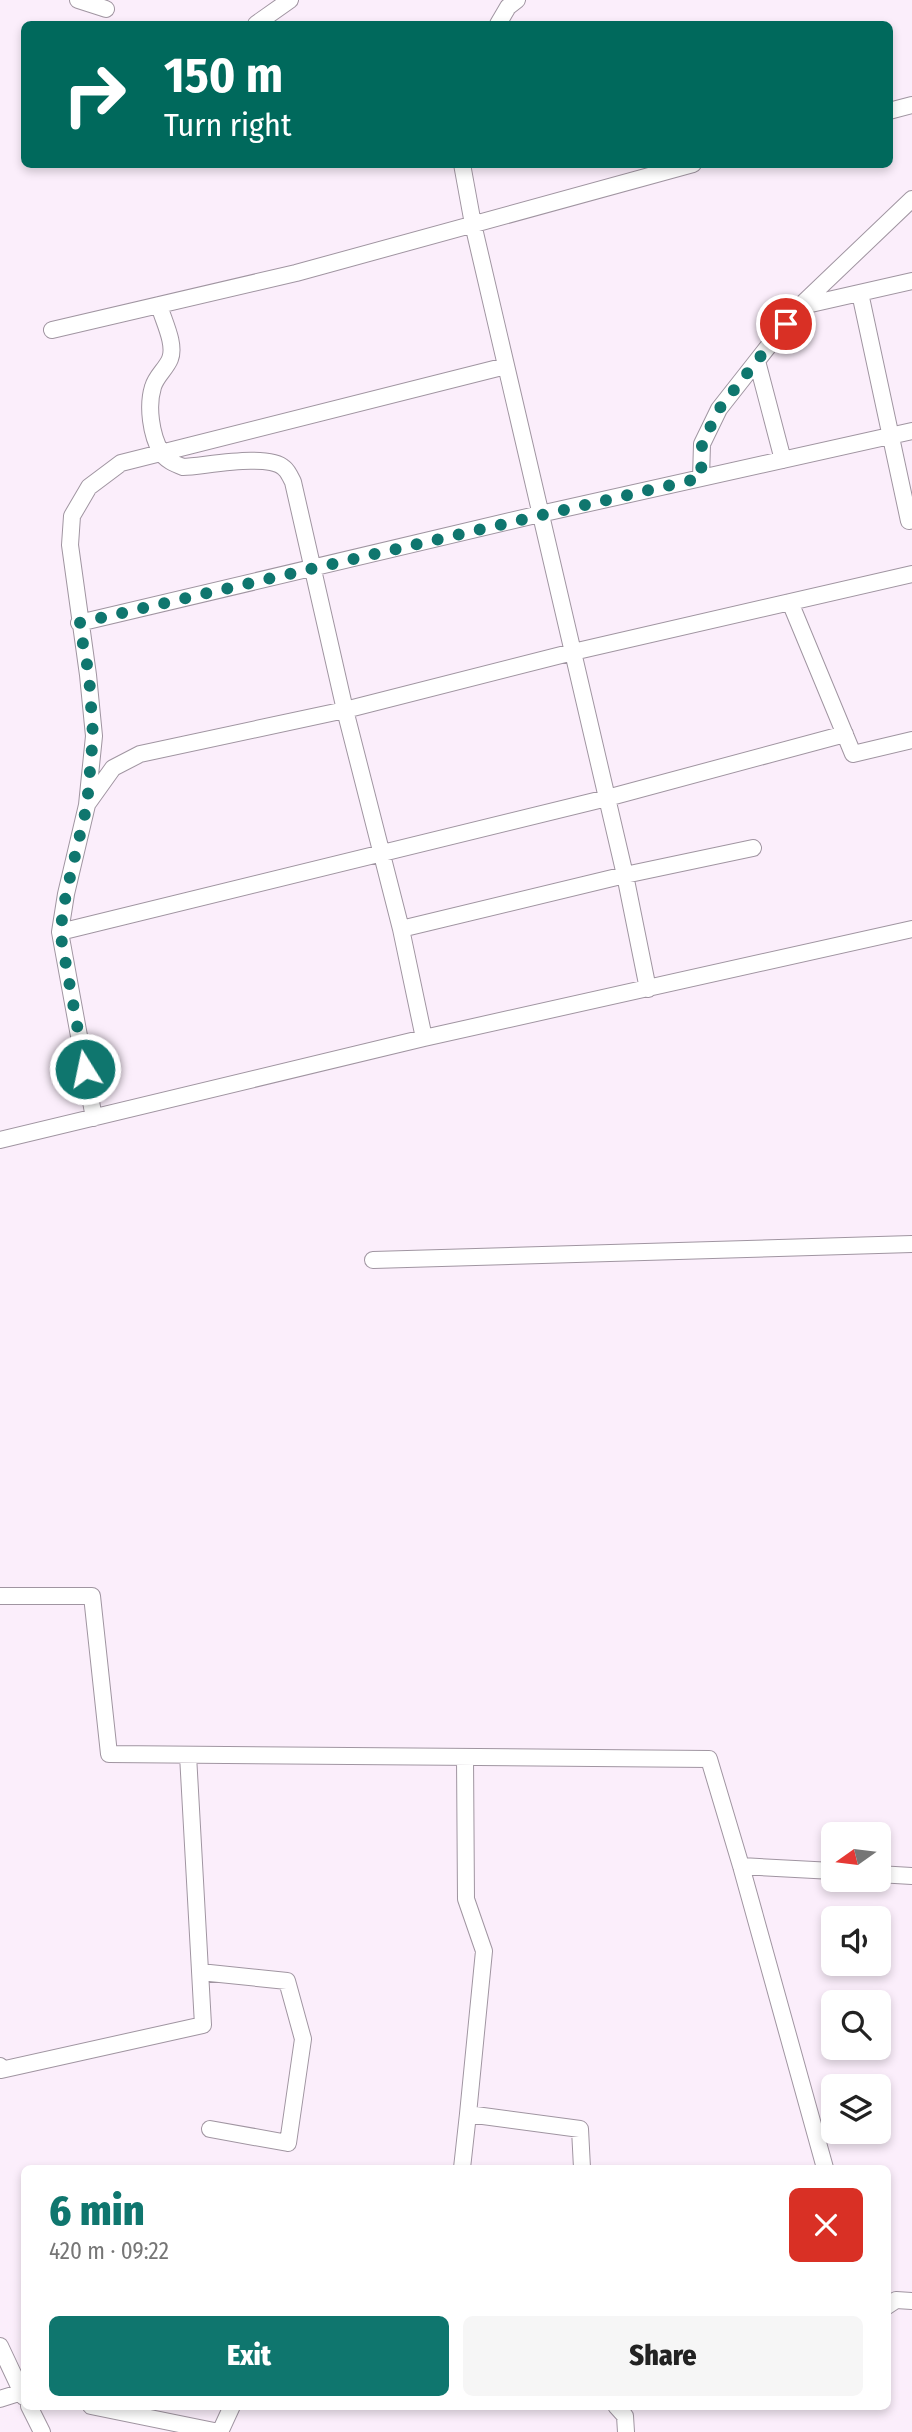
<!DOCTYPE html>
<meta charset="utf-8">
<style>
:root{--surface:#fff;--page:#f6f6f6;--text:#222;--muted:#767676;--accent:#0f766e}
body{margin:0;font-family:"Fira Sans Condensed",sans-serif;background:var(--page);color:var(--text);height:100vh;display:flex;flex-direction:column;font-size:26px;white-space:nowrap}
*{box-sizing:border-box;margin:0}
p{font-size:23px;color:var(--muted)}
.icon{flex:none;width:38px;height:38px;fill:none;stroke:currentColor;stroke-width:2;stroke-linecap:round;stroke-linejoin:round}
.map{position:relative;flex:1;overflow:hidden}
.details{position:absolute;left:21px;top:2165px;width:870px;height:245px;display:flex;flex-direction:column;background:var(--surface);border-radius:10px;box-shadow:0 4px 10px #0003}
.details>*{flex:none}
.banner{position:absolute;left:21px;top:21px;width:872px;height:147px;border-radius:10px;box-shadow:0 4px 10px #0003;background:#00695c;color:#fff;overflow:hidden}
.needle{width:46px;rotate:256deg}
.tools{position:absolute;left:821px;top:1822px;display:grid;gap:14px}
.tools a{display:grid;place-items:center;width:70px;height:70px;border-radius:10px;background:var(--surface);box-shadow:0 4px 10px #0003;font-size:35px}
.pin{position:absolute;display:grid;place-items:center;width:60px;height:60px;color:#fff;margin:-30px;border:4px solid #fff;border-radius:50%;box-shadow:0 2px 7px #0007}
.me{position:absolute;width:77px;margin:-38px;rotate:350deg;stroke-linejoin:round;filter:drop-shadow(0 0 5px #0008)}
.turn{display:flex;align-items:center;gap:24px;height:147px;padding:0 28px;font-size:32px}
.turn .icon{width:91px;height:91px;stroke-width:2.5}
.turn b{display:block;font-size:49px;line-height:60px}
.round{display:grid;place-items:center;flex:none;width:74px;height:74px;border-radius:10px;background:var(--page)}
.summary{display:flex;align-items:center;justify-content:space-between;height:119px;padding:0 28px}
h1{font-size:42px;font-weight:800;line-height:52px;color:var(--accent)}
.button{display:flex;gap:14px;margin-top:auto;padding:14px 28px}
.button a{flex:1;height:80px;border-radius:10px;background:var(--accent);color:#fff;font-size:28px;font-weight:800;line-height:80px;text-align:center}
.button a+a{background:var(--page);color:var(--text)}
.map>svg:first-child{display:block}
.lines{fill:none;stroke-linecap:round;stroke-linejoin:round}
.street-casing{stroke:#a095a1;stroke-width:18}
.street{stroke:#fff;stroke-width:16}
.route{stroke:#0f766e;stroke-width:12;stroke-dasharray:0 21.6}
</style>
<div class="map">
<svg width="912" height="2432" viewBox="0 0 912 2432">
<rect width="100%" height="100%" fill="#fbeefb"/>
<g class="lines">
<!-- street casing -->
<g class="street-casing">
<path id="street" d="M 78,0 L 106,9
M 256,24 L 290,0
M 498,24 L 508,7 L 517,0
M 889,111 L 912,105
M 462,164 L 473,224 L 625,875 L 648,989
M 860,293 L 909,521
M 159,305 C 163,320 176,344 170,359 C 166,369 156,376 153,387 C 147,406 151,435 161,452 C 165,460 175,464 183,467 C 206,466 268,453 284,468 C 288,471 291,478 293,482 L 345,710 L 401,929 L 424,1038
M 802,306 L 912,281
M 52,330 L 296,273 L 693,164
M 757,361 L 783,460
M 701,478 L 702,444 L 719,409 L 800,306 L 912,199
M 790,602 L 853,754 L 912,740
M 79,623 L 540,514 L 912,431
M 88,803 L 113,768 L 140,754 L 345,710 L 573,652 L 912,574
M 401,929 L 625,875 L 753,848
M 60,932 L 607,798 L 845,734
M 94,1118 L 60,932 L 66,894 L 87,805 L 94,736 L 88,675 L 70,545 L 72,516 L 89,487 L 121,463 L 506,366
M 0,1140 L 424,1038 L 912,929
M 373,1260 L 912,1244
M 0,1596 L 92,1596 L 109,1754 L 709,1759 L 741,1866 L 825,2168
M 465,1757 L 466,1899 L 484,1951 L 468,2114
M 741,1866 L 833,1871
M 878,1874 L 912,1876
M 200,1972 L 287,1981 L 303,2039 L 288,2143 L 210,2129
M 0,2066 L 1,2070 L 203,2025 L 188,1755
M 462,2168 L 468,2114 L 580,2129 L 582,2168
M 887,2306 L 896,2300 L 912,2301
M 0,2346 L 24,2397
M 0,2399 L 22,2392
M 29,2406 L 42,2432
M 91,2406 L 219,2432
M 616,2406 L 625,2416 L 626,2432
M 220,2432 L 232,2406"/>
</g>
<!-- street -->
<use href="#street" class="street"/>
</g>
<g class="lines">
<!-- route -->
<path class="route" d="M 85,1069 L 60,932 L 66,894 L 87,805 L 93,736 L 89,675 L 79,623 L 701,478 L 702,444 L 719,409 L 786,324"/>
</g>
</svg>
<div class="tools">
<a><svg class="needle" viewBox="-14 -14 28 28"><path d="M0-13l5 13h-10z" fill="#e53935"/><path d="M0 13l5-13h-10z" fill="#767676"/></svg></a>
<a><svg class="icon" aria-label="sound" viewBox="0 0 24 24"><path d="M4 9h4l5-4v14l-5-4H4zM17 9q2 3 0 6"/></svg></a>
<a><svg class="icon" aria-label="search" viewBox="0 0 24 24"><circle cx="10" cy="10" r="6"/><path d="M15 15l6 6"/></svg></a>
<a><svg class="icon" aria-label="layers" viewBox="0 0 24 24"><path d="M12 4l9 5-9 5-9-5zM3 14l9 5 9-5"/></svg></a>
</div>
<div class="pin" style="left:786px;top:324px;background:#d93025"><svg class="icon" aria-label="arrive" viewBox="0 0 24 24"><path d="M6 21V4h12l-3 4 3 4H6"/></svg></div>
<svg class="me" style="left:85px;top:1069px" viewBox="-20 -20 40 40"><circle r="17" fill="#0f766e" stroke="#fff" stroke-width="3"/><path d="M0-11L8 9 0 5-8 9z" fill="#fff"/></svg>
<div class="banner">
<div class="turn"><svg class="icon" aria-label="right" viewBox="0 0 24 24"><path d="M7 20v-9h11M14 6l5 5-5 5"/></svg><div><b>150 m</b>Turn right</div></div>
</div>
<section class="details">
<div class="summary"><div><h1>6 min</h1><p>420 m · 09:22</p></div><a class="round" style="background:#d93025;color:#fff"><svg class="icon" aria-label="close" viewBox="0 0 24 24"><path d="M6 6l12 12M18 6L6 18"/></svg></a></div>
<div class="button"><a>Exit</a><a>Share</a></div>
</section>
</div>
